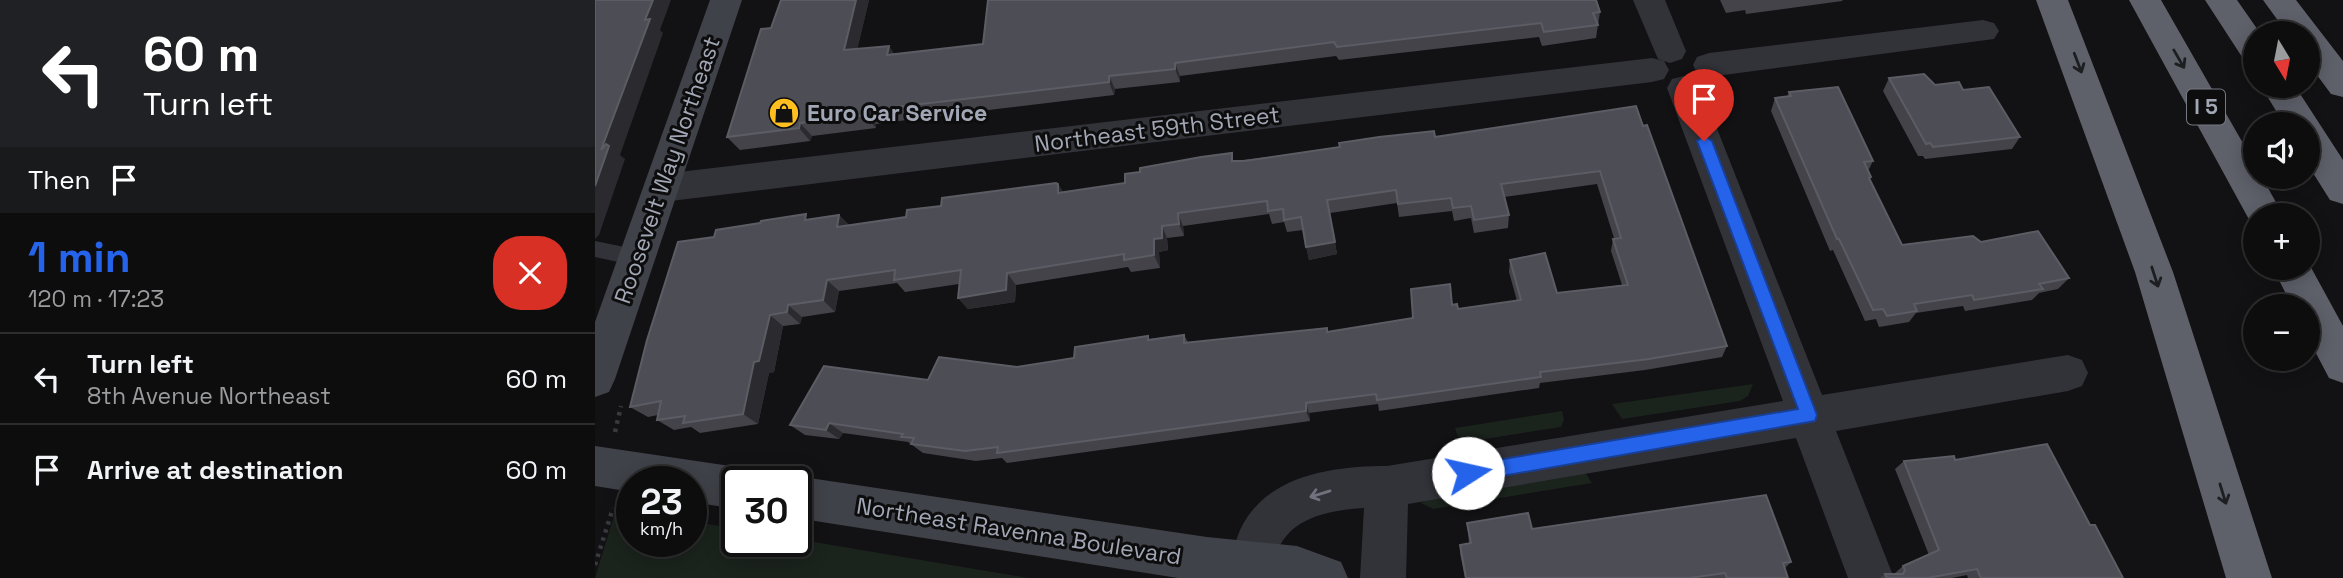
<!DOCTYPE html>
<meta charset="utf-8">
<style>
:root{--surface:#0e0d0e;--page:#1c1b1c;--text:#f1f3f6;--muted:#9b9c9e;--line:#2e2d2e;--accent:#2563eb}
body{margin:0;font-family:"Space Grotesk",sans-serif;background:var(--page);color:var(--text);height:100vh;display:flex;flex-direction:column;font-size:26px;white-space:nowrap}
*{box-sizing:border-box;margin:0}
p{font-size:23px;color:var(--muted)}
.icon{flex:none;width:38px;height:38px;fill:none;stroke:currentColor;stroke-width:2;stroke-linecap:round;stroke-linejoin:round}
.map{position:relative;flex:1;overflow:hidden}
.sheet{display:flex;flex-direction:column;background:var(--surface);width:595px}
.sheet>*{flex:none}
.top-card{background:#202124;color:#fff;overflow:hidden}
.needle{width:46px;rotate:170deg}
.controls{position:absolute;left:1648px;top:21px;display:grid;gap:14px}
.controls a{display:grid;place-items:center;width:77px;height:77px;border-radius:50%;background:var(--surface);box-shadow:0 4px 18px #0003,0 0 0 2px var(--line);font-size:35px}
.speed{position:absolute;left:21px;top:466px;display:flex;gap:14px;font-size:35px;font-weight:700;text-align:center}
.speed>*{display:grid;place-content:center;width:91px;height:91px;border-radius:50%;background:var(--surface);box-shadow:0 4px 18px #0003,0 0 0 2px var(--line);line-height:1}
.speed small{font-size:18px;font-weight:400}
.speed .limit{border:4px solid #111;border-radius:10px;background:#fff;color:#111}
.pin{position:absolute;display:grid;place-items:center;width:60px;height:60px;color:#fff;margin:-72px -30px;border-radius:50% 50% 50% 0;rotate:-45deg;box-shadow:0 0 7px #0007}
.pin .icon{rotate:45deg}
.me{position:absolute;width:77px;margin:-38px;rotate:80deg;stroke-linejoin:round;filter:drop-shadow(0 0 5px #0008)}
.turn{display:flex;align-items:center;gap:24px;height:147px;padding:0 28px;font-size:32px}
.turn .icon{width:91px;height:91px;stroke-width:2.5}
.turn b{display:block;font-size:49px;line-height:60px}
.then{display:flex;align-items:center;height:66px;padding:0 28px;background:#0003;gap:14px;font-size:26px}
.round{display:grid;place-items:center;flex:none;width:74px;height:74px;border-radius:28px;background:var(--page)}
.headline{display:flex;align-items:center;justify-content:space-between;height:119px;padding:0 28px}
h1{font-size:42px;font-weight:700;line-height:52px;color:var(--accent)}
ul{padding:0;list-style:none}
li{display:flex;align-items:center;gap:21px;height:91px;padding:0 28px;border-top:2px solid var(--line)}
li div{flex:1}
li b{display:block;font-size:26px}
li em{font-style:normal}
main{display:flex;flex:1;min-height:0}
.map>svg:first-child{display:block}
.green{fill:#1b231d}
.lines{fill:none;stroke-linecap:round;stroke-linejoin:round}
.path{stroke:#383a40;stroke-width:4.5;stroke-dasharray:3.5 5;stroke-linecap:butt}
.lane{fill:#323339;fill-rule:evenodd}
.street{fill:#323339;fill-rule:evenodd}
.secondary{fill:#404249;fill-rule:evenodd}
.highway{fill:#5e606a;fill-rule:evenodd}
.wall{fill:#434349}
.shaded-wall{fill:#2b2b2f}
.building{fill:#4d4e55;stroke:#5b5c64;stroke-width:2}
.oneway{stroke:#1d1e20}
.oneway2{stroke:#70737d}
.route{fill:#2563eb;stroke:#184099;stroke-width:2}
.labels{text-anchor:middle;stroke-width:6;stroke-linejoin:round;paint-order:stroke}
.shield{fill:#0d0d0e;stroke:#757983;stroke-width:2}
.shield-label{font-size:21px;font-weight:bold;fill:#a2a7b5}
.poi-label{font-size:23px;font-weight:bold;fill:#a2a7b5;stroke:#0d0d0e;text-anchor:start}
.street-label{font-size:23px;fill:#a2a7b5;stroke:#0d0d0e}
</style>
<main>
<section class="sheet">
<div class="top-card">
<div class="turn"><svg class="icon" aria-label="left" viewBox="0 0 24 24"><path d="M17 20v-9H6M10 6l-5 5 5 5"/></svg><div><b>60 m</b>Turn left</div></div>
<div class="then">Then<svg class="icon" aria-label="arrive" viewBox="0 0 24 24"><path d="M6 21V4h12l-3 4 3 4H6"/></svg></div>
</div>
<div class="headline"><div><h1>1 min</h1><p>120 m · 17:23</p></div><a class="round" style="background:#d93025;color:#fff"><svg class="icon" aria-label="close" viewBox="0 0 24 24"><path d="M6 6l12 12M18 6L6 18"/></svg></a></div>
<ul>
<li><svg class="icon" aria-label="left" viewBox="0 0 24 24"><path d="M17 20v-9H6M10 6l-5 5 5 5"/></svg><div><b>Turn left</b><p>8th Avenue Northeast</p></div><em>60 m</em></li>
<li><svg class="icon" aria-label="arrive" viewBox="0 0 24 24"><path d="M6 21V4h12l-3 4 3 4H6"/></svg><div><b>Arrive at destination</b></div><em>60 m</em></li>
</ul>
</section>
<div class="map">
<svg width="1748" height="578" viewBox="0 0 1748 578">
<rect width="100%" height="100%" fill="#121113"/>
<!-- green -->
<path class="green" d="M 1158,384 L 1153,396 L 1145,401 L 1027,419 L 1017,404 Z
M 967,411 L 969,420 L 966,427 L 865,443 L 860,428 Z
M 988,469 L 997,483 L 838,509 L 826,503 L 834,497 Z
M 29,510 L 37,511 L 37,541 L 96,541 L 96,521 L 142,529 L 142,541 L 201,539 L 434,578 L 0,578 L 19,516 Z"/>
<g class="lines">
<!-- path -->
<path class="path" d="M 20,432 L 26,406
M 0,565 L 18,508"/>
<!-- lane -->
<path class="lane" d="M 0,241 L 49,251 L 52,257 L 49,263 L 42,266 L 0,257 Z"/>
<!-- street -->
<path class="street" d="M 1038,0 L 1070,0 L 1091,51 L 1087,59 L 1075,63 L 1063,59 Z
M 1388,20 L 1399,23 L 1404,31 L 1399,39 L 1114,77 L 1102,73 L 1098,65 L 1102,57 L 1114,53 Z
M 1057,58 L 1069,61 L 1074,70 L 1069,79 L 1057,82 L 67,202 L 54,198 L 49,188 L 54,178 L 67,174 Z
M 1089,76 L 1101,79 L 1106,88 L 1227,395 L 1473,355 L 1487,360 L 1493,373 L 1487,386 L 1473,391 L 1241,431 L 1299,578 L 1253,578 L 1201,438 L 813,504 L 811,578 L 765,578 L 769,508 C 739,510 702,515 685,545 C 680,554 681,568 679,578 L 633,578 C 637,557 640,534 653,516 C 683,473 744,466 792,466 L 1188,401 L 1072,88 L 1077,79 Z"/>
<!-- secondary -->
<path class="secondary" d="M 115,0 L 147,0 L 20,379 L 14,392 L 0,397 L 0,322 Z
M 0,446 L 142,467 L 157,473 L 161,481 L 142,481 L 142,509 L 96,502 L 96,481 L 37,481 L 37,492 L 0,486 Z
M 201,476 L 612,537 L 702,546 L 746,562 L 753,578 L 583,578 L 201,518 L 201,481 L 188,481 Z"/>
<!-- highway -->
<path class="highway" d="M 1441,0 L 1473,0 L 1578,272 L 1677,578 L 1631,578 L 1540,272 Z
M 1534,0 L 1566,0 L 1661,166 L 1661,177 L 1667,177 L 1688,215 L 1661,215 L 1661,227 L 1657,225 Z
M 1610,0 L 1642,0 L 1665,33 L 1661,33 L 1661,64 L 1649,60 Z
M 1668,0 L 1701,0 L 1748,61 L 1748,97 L 1736,94 L 1713,63 L 1713,33 L 1692,33 Z
M 1666,86 L 1700,86 L 1748,160 L 1748,204 L 1735,200 L 1713,165 L 1713,124 L 1689,124 Z
M 1713,262 L 1748,326 L 1748,383 L 1734,378 L 1713,338 L 1713,306 L 1697,306 L 1678,268 L 1713,268 Z"/>
</g>
<!-- wall -->
<path class="wall" d="M 274,0 L 262,49 L 300,54 L 1005,12 L 1001,38 L 947,46 L 944,37 L 744,60 L 741,56 L 585,76 L 585,82 L 520,89 L 519,95 L 335,117 L 281,124 L 281,128 L 217,136 L 215,141 L 145,150 L 132,137 L 176,28 Z
M 1125,0 L 1248,0 L 1247,1 L 1151,14 L 1150,10 L 1131,13 Z
M 1294,78 L 1368,90 L 1425,137 L 1417,149 L 1330,159 L 1328,156 L 1323,156 L 1288,91 Z
M 1194,92 L 1278,161 L 1273,171 L 1276,177 L 1275,180 L 1307,245 L 1386,242 L 1474,278 L 1463,289 L 1444,293 L 1437,300 L 1370,311 L 1368,306 L 1321,313 L 1314,322 L 1284,327 L 1281,319 L 1270,321 L 1238,250 L 1235,251 L 1176,111 L 1180,98 L 1192,97 Z
M 1041,106 L 1132,346 L 1127,357 L 1050,370 L 945,383 L 944,388 L 784,411 L 783,404 L 714,413 L 715,421 L 412,463 L 407,458 L 381,461 L 328,453 L 313,442 L 248,433 L 244,439 L 210,435 L 195,425 L 333,380 L 479,358 L 555,339 L 589,335 L 593,342 L 733,332 L 818,318 L 857,305 L 863,309 L 922,301 L 914,272 L 915,260 L 962,293 L 1027,285 L 1016,251 L 1018,239 L 1019,238 L 1002,184 L 909,197 L 914,215 L 913,228 L 879,233 L 876,218 L 859,221 L 857,211 L 804,217 L 802,203 L 735,213 L 742,254 L 714,260 L 708,230 L 692,232 L 689,222 L 677,224 L 674,214 L 588,226 L 589,236 L 572,238 L 573,250 L 564,252 L 565,268 L 536,272 L 533,267 L 421,285 L 420,302 L 373,309 L 363,298 L 364,284 L 310,292 L 302,283 L 244,291 L 240,312 L 207,317 L 205,324 L 188,326 L 179,372 L 174,373 L 163,424 L 105,433 L 96,427 L 79,430 L 62,420 L 63,415 L 53,417 L 35,407 L 119,237 L 165,223 L 215,219 L 244,215 L 254,225 L 311,217 L 346,206 L 463,184 L 468,192 L 530,183 L 639,161 L 840,137 Z
M 1360,460 L 1495,525 L 1528,578 L 1373,578 L 1372,575 L 1357,578 L 1285,578 L 1290,574 L 1300,574 L 1300,573 L 1308,566 L 1334,555 L 1300,469 L 1309,461 Z
M 872,523 L 937,529 L 1196,562 L 1190,568 L 1193,578 L 870,578 L 865,553 L 865,545 L 874,543 Z"/>
<!-- shaded-wall -->
<path class="shaded-wall" d="M 58,0 L 76,0 L 65,30 L 68,33 L 25,155 L 30,159 L 4,235 L 0,239 L 0,186 L 6,150 L 50,20 Z
M 261,0 L 274,0 L 259,64 L 249,50 Z
M 294,46 L 303,59 L 292,55 Z
M 580,63 L 585,76 L 585,82 L 580,69 Z
M 514,76 L 520,89 L 519,95 L 514,82 Z
M 271,111 L 281,124 L 281,128 L 270,115 Z
M 205,123 L 217,136 L 215,141 L 204,128 Z
M 463,184 L 471,197 L 463,193 Z
M 732,200 L 742,254 L 714,260 L 711,247 Z
M 583,213 L 588,226 L 589,236 L 584,224 Z
M 244,215 L 256,227 L 242,227 Z
M 567,226 L 572,238 L 573,250 L 564,252 L 565,268 L 559,255 L 559,239 Z
M 412,273 L 421,285 L 420,302 L 373,309 L 363,298 Z
M 232,280 L 244,291 L 240,312 L 228,300 Z
M 193,305 L 207,317 L 205,324 L 192,312 Z
M 175,315 L 188,326 L 179,372 L 174,373 L 163,424 L 148,414 L 159,362 Z
M 711,403 L 714,413 L 715,421 L 711,411 Z
M 234,423 L 248,433 L 244,439 L 231,430 Z"/>
<!-- building -->
<path class="building" d="M 0,0 L 58,0 L 50,20 L 55,19 L 6,150 L 11,144 L 14,146 L 0,186 Z
M 186,0 L 261,0 L 249,50 L 294,46 L 292,55 L 388,44 L 393,0 L 1001,0 L 1005,12 L 998,13 L 1003,25 L 949,32 L 946,23 L 742,47 L 739,42 L 580,63 L 580,69 L 514,76 L 514,82 L 326,104 L 271,111 L 270,115 L 205,123 L 204,128 L 132,137 L 166,29 L 176,28 Z
M 1329,74 L 1340,85 L 1364,82 L 1368,90 L 1394,87 L 1425,137 L 1338,147 L 1335,143 L 1331,144 L 1294,78 Z
M 1243,87 L 1278,161 L 1269,162 L 1276,177 L 1274,178 L 1307,245 L 1378,236 L 1386,242 L 1443,231 L 1474,278 L 1444,284 L 1448,289 L 1379,300 L 1377,295 L 1319,304 L 1322,311 L 1292,316 L 1288,309 L 1278,310 L 1244,239 L 1242,239 L 1180,98 L 1196,96 L 1194,92 Z
M 1041,106 L 1048,126 L 1052,125 L 1132,346 L 1054,359 L 945,372 L 946,377 L 782,400 L 781,394 L 711,403 L 711,411 L 402,453 L 403,447 L 370,451 L 316,444 L 319,438 L 306,437 L 308,434 L 234,423 L 231,430 L 195,425 L 229,366 L 333,380 L 344,357 L 422,367 L 479,358 L 480,347 L 553,336 L 553,340 L 589,335 L 589,343 L 732,328 L 732,332 L 818,318 L 816,289 L 855,284 L 857,305 L 862,304 L 863,309 L 926,300 L 915,260 L 950,253 L 962,293 L 1033,285 L 1018,239 L 1026,238 L 1005,171 L 906,184 L 914,215 L 879,220 L 876,206 L 858,208 L 856,198 L 803,204 L 801,190 L 732,200 L 740,242 L 711,247 L 706,217 L 689,220 L 688,209 L 673,211 L 672,201 L 583,213 L 584,224 L 567,226 L 567,238 L 559,239 L 559,255 L 529,260 L 529,254 L 412,273 L 411,290 L 363,298 L 366,270 L 299,280 L 300,270 L 232,280 L 228,300 L 193,305 L 192,312 L 175,315 L 164,361 L 159,362 L 148,414 L 88,423 L 90,416 L 62,420 L 66,401 L 35,407 L 52,340 L 83,242 L 119,237 L 121,230 L 165,223 L 166,221 L 211,214 L 210,220 L 244,215 L 242,227 L 311,217 L 312,210 L 346,206 L 347,198 L 461,183 L 463,184 L 463,193 L 530,183 L 530,174 L 545,172 L 545,168 L 606,157 L 637,153 L 637,161 L 649,161 L 745,147 L 744,143 L 784,137 L 839,131 L 840,137 Z
M 1452,444 L 1495,525 L 1500,525 L 1528,578 L 1386,578 L 1382,569 L 1332,578 L 1292,578 L 1290,574 L 1308,574 L 1310,570 L 1308,566 L 1344,550 L 1309,461 L 1359,456 L 1360,460 Z
M 1171,495 L 1196,562 L 1188,563 L 1193,578 L 1132,578 L 1130,573 L 1094,578 L 871,578 L 865,545 L 876,543 L 872,523 L 933,513 L 937,529 Z"/>
<!-- one-way arrows -->
<defs><path id="oneway-shaft" d="M-6 0H5M1.5-3L5.5 0L1.5 3" fill="none" stroke-width="1.6" stroke-linecap="round" stroke-linejoin="round" transform="scale(1.75)"/></defs>
<g class="oneway">
<use href="#oneway-shaft" transform="translate(1584 59) rotate(60)"/>
<use href="#oneway-shaft" transform="translate(1483 63) rotate(69)"/>
<use href="#oneway-shaft" transform="translate(1560 277) rotate(72)"/>
<use href="#oneway-shaft" transform="translate(1628 494) rotate(73)"/>
</g>
<use class="oneway2" href="#oneway-shaft" transform="translate(725 494) rotate(163)"/>
<!-- route -->
<path class="route" d="M 1109,136 L 1117,141 L 1222,415 L 1220,421 L 873,482 L 867,479 L 865,473 L 867,467 L 873,465 L 1203,409 L 1102,141 Z"/>
<!-- icons -->
<defs>
<g id="shop-disc" transform="scale(1.575)"><circle r="9.5" fill="#ffbf1e" stroke="#0d0d0e"/><path d="M-5-2.5h2.3a2.7 3.5 0 0 1 5.4 0H5L5.5 6h-11ZM-1.5-2.5h3a1.5 2.3 0 0 0-3 0Z" fill="#111"/></g>
</defs>
<g fill-rule="evenodd">
<use href="#shop-disc" x="189" y="113"/>
</g>
<g class="labels">
<!-- shield labels -->
<rect class="shield" x="1592" y="89.5" width="38" height="35" rx="5"/>
<g class="shield-label">
<text x="1611" y="114">I 5</text>
</g>
<!-- poi labels -->
<g class="poi-label">
<text x="212" y="121">Euro Car Service</text>
</g>
<!-- street labels -->
<g class="street-label">
<text transform="translate(562 129) rotate(-7)" y="8">Northeast 59th Street</text>
<text transform="translate(72 170) rotate(-71)" y="8">Roosevelt Way Northeast</text>
<text transform="translate(424 531) rotate(9)" y="8">Northeast Ravenna Boulevard</text>
</g>
</g>
</svg>
<div class="controls">
<a><svg class="needle" viewBox="-14 -14 28 28"><path d="M0-13l5 13h-10z" fill="#e53935"/><path d="M0 13l5-13h-10z" fill="#9b9c9e"/></svg></a>
<a><svg class="icon" aria-label="sound" viewBox="0 0 24 24"><path d="M4 9h4l5-4v14l-5-4H4zM17 9q2 3 0 6"/></svg></a>
<a>+</a>
<a>−</a>
</div>
<div class="speed"><div>23<small>km/h</small></div><div class="limit">30</div></div>
<div class="pin" style="left:1109px;top:141px;background:#d93025"><svg class="icon" aria-label="arrive" viewBox="0 0 24 24"><path d="M6 21V4h12l-3 4 3 4H6"/></svg></div>
<svg class="me" style="left:873px;top:473px" viewBox="-20 -20 40 40"><circle r="19" fill="#fff"/><path d="M0-13L10 11 0 6-10 11z" fill="#2563eb"/></svg>
</div>
</main>
